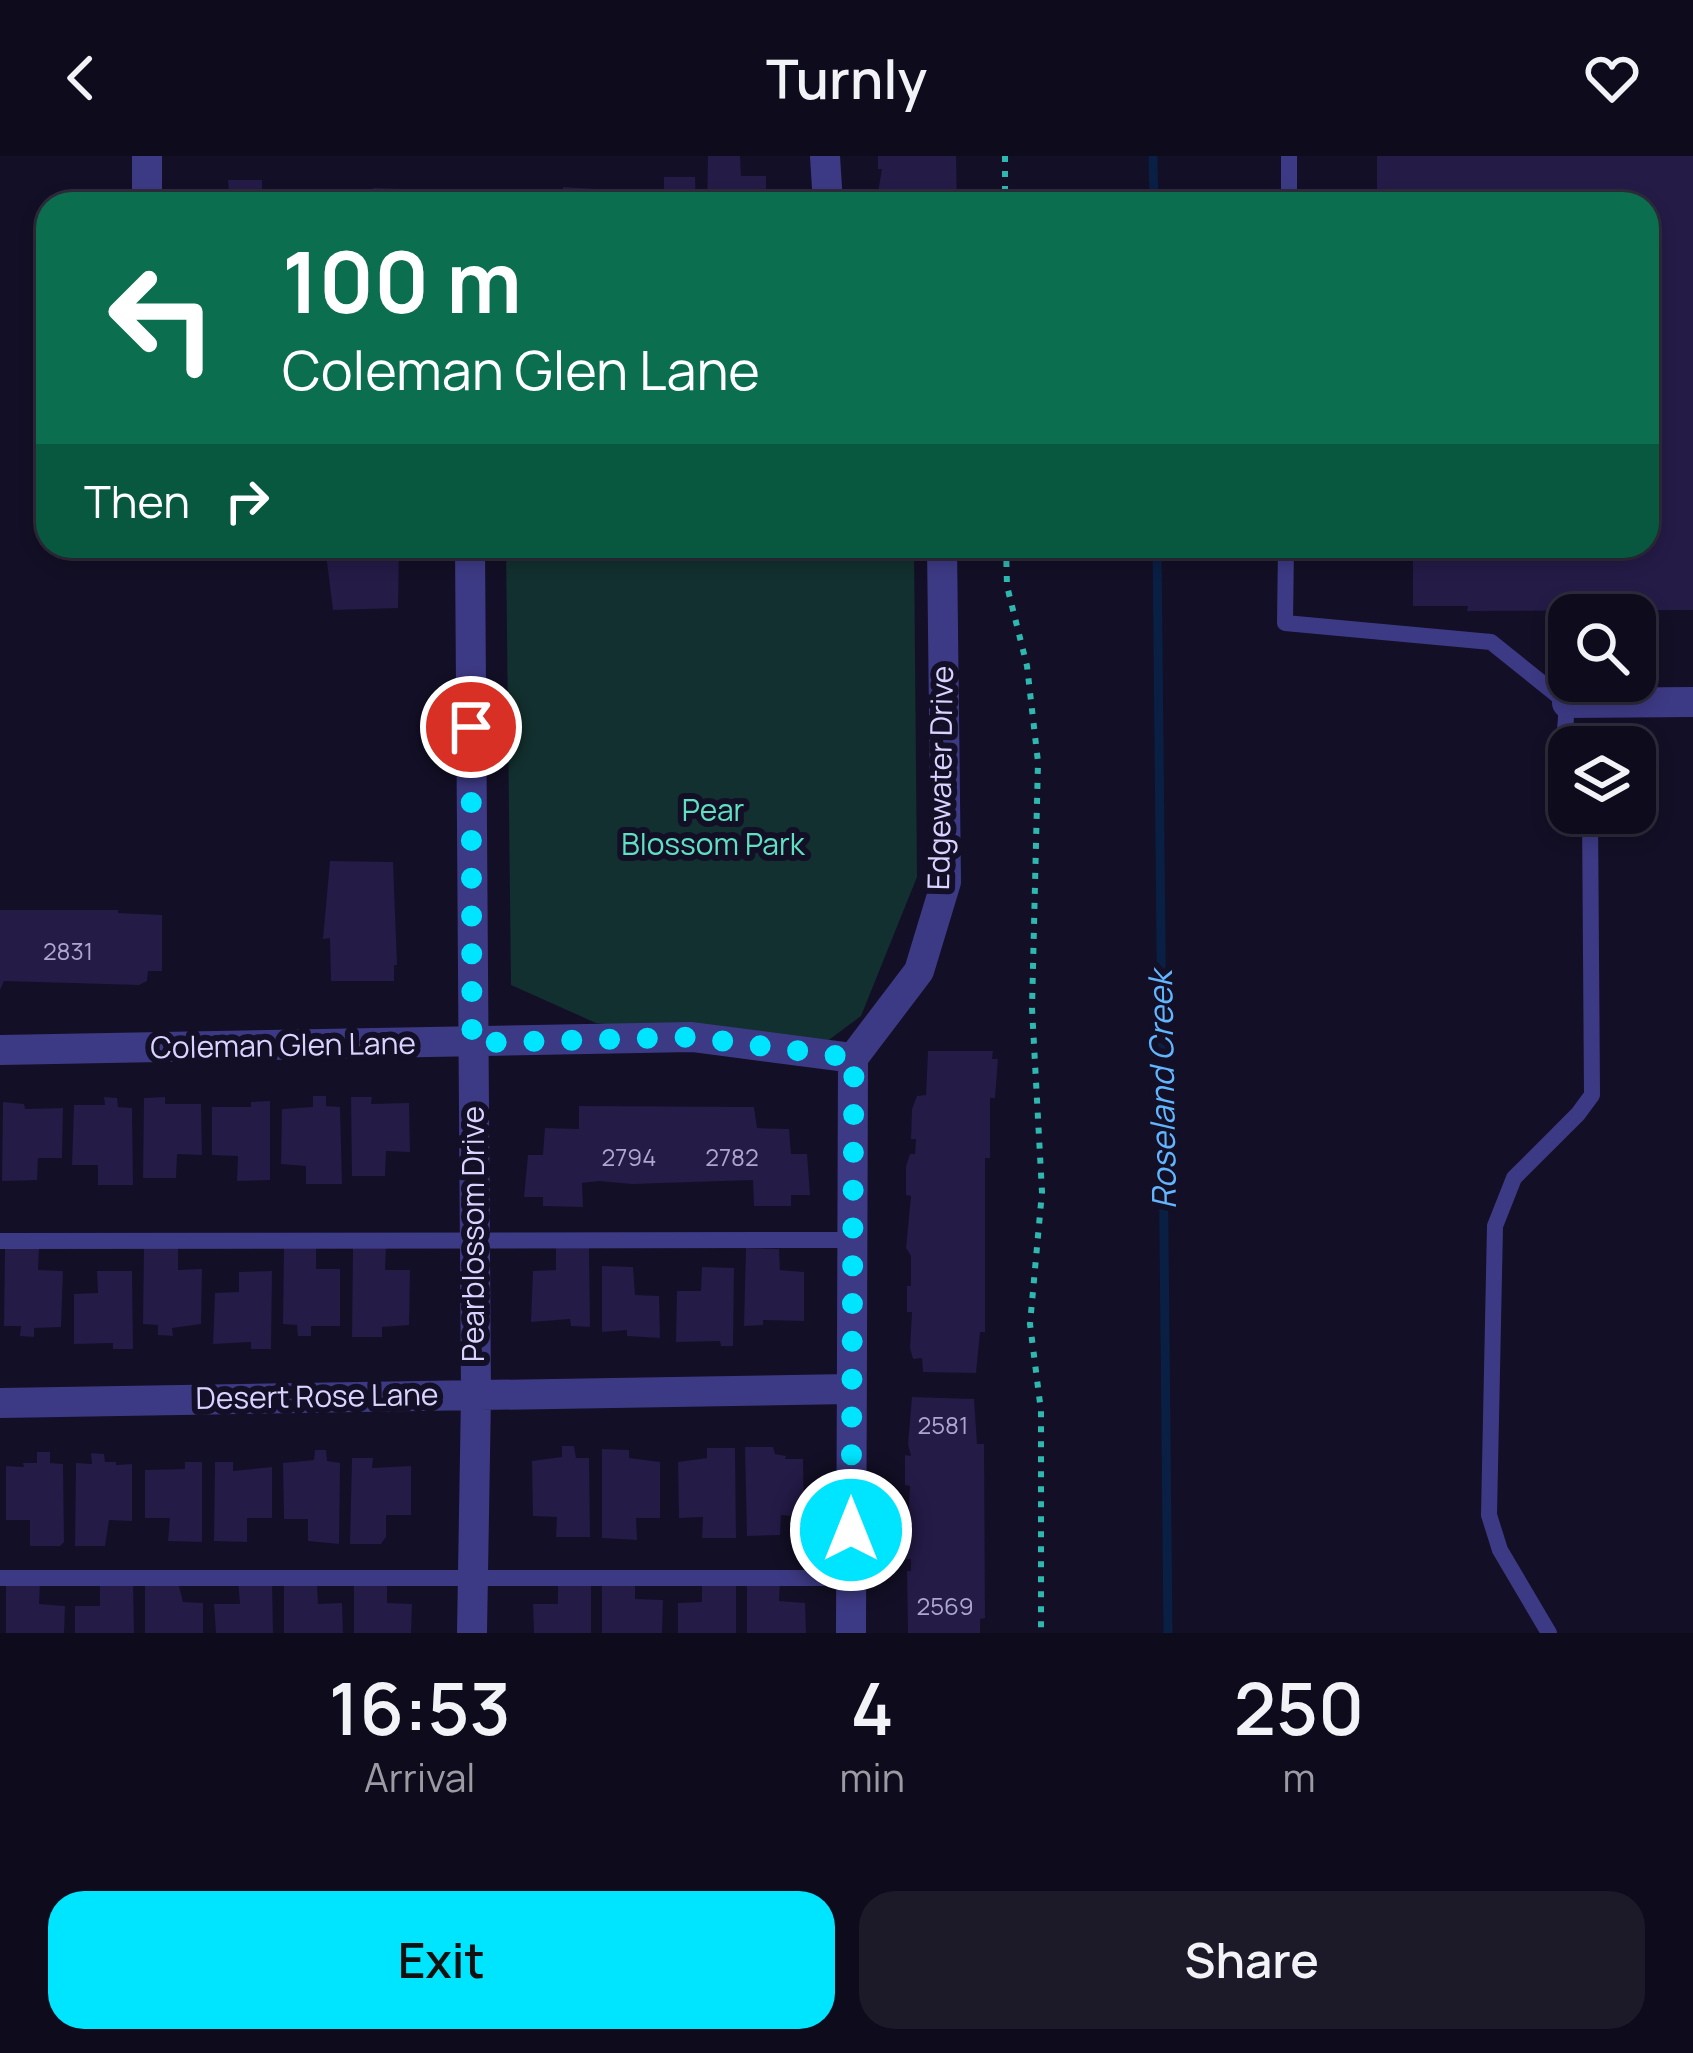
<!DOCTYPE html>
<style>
:root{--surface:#0e0b1c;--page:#1c1929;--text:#f1f3f6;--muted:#9b9ba3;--line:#2e2b3b;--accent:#00e5ff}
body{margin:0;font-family:Manrope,sans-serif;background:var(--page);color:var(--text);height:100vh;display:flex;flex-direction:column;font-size:45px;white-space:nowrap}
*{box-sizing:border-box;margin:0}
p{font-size:39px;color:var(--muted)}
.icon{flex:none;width:66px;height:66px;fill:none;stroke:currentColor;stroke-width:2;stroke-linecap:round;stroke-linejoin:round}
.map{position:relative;height:1477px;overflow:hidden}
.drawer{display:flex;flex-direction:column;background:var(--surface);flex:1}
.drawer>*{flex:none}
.top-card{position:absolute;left:36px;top:36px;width:1623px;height:366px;border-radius:36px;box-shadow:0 6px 18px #0003,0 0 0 3px var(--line);background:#0b6e4f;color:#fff;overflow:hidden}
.tools{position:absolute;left:1548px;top:438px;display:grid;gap:24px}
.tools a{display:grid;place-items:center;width:108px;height:108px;border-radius:24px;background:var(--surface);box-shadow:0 6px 18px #0003,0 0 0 3px var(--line);font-size:60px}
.pin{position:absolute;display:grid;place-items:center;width:102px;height:102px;color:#fff;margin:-51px;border:6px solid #fff;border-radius:50%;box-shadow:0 3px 12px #0007}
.me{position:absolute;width:132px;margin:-66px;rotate:0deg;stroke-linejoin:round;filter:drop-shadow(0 0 9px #0008)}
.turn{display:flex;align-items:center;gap:42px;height:252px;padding:0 48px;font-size:54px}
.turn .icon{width:156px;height:156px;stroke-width:2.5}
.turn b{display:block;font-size:84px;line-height:102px}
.then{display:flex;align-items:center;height:114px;padding:0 48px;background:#0003;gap:24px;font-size:45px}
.eta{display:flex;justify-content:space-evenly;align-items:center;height:204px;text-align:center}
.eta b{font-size:72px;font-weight:600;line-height:84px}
.cta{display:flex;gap:24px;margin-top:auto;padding:24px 48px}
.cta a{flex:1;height:138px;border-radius:36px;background:var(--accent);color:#111;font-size:48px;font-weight:600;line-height:138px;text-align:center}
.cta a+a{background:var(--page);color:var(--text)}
header{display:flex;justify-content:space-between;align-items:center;height:156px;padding:0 48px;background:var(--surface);font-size:54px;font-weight:600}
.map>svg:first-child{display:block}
.green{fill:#12302f}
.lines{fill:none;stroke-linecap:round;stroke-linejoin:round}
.stream{stroke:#0a1f44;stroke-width:9}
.building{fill:#241b47}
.path{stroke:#2fb8b0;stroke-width:6;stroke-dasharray:6 9;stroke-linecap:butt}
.service{stroke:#3d3a85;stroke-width:16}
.minor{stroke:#3d3a85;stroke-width:30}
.route{stroke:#00e5ff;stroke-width:21;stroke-dasharray:0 37.8}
.labels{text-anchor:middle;stroke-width:12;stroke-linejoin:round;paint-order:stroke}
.number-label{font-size:24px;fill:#aca6d1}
.street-label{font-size:30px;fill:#d9d4ff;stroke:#130f26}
.park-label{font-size:30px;fill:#5fe0c0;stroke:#130f26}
.water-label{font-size:33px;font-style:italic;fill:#62b6ff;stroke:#130f26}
</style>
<header><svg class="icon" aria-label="back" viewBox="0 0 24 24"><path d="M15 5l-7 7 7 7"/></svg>Turnly<svg class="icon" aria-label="heart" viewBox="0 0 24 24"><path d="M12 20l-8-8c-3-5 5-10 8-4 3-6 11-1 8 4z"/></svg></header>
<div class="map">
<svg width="1693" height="1477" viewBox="0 0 1693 1477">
<rect width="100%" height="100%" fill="#130f26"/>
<!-- green -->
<path class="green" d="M 506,390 L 914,390 L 917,721 L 861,860 L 822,889 L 596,867 L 511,829 Z"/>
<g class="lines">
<!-- stream -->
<path class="stream" d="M 1153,0 L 1154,48
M 1157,390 L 1168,1477"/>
</g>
<!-- building -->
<path class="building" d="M 708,0 L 740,0 L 741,20 L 766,20 L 766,48 L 707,48 Z
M 878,0 L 956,0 L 957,48 L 882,48 L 881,42 L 877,42 L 882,13 L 878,13 Z
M 1377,0 L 1693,0 L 1693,454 L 1467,455 L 1468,450 L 1413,450 L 1413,390 L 1647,390 L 1647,48 L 1377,48 Z
M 664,21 L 695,21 L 696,48 L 664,48 Z
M 228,24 L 262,24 L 262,48 L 230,48 Z
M 563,31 L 596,33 L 596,48 L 563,48 Z
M 373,32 L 405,33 L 406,48 L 373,48 Z
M 419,33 L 453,34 L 452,48 L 419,48 Z
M 518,33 L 551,33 L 551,48 L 518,48 Z
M 273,34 L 307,34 L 308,48 L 273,48 Z
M 325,390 L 399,390 L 398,452 L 333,454 Z
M 330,705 L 393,706 L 397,809 L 394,809 L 394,825 L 331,825 L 330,782 L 323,783 Z
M 0,754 L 118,754 L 118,757 L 162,759 L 162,815 L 148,815 L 147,825 L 139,829 L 4,825 L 0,834 Z
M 928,895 L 993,895 L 992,903 L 998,903 L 995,942 L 990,942 L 990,1002 L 985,1002 L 985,1176 L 980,1176 L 976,1217 L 923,1216 L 922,1202 L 913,1203 L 910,1192 L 912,1156 L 907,1156 L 907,1130 L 911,1130 L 911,1100 L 906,1092 L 911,1040 L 906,1039 L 906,1010 L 910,998 L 915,998 L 916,983 L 911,983 L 912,953 L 917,940 L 926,939 Z
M 313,940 L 326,940 L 326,950 L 340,951 L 342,1028 L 306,1028 L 306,1010 L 281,1008 L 282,953 L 313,951 Z
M 104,941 L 117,942 L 118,951 L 132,952 L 133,1029 L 98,1029 L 98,1009 L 72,1009 L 74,949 L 105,949 Z
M 165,941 L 165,948 L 201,948 L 202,999 L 177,998 L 176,1022 L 143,1022 L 144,942 Z
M 351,941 L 372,941 L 371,948 L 409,947 L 410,996 L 386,995 L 385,1020 L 352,1020 Z
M 270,945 L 270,1024 L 237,1025 L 238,1000 L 212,999 L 212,951 L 251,951 L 251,946 Z
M 3,946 L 24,948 L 25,953 L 63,952 L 62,1002 L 38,1002 L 37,1024 L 2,1025 Z
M 579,950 L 754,951 L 757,972 L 789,973 L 791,998 L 807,998 L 810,1039 L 791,1039 L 791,1050 L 754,1050 L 753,1024 L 632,1028 L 599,1025 L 582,1027 L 583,1051 L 543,1050 L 543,1041 L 524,1041 L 528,999 L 543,999 L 545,972 L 579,973 Z
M 284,1089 L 316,1089 L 316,1113 L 340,1113 L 340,1170 L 311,1170 L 311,1180 L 298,1180 L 297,1169 L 283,1168 Z
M 39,1091 L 38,1114 L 63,1115 L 61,1171 L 34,1172 L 34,1181 L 20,1180 L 21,1170 L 4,1170 L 5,1092 Z
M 144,1091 L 178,1091 L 178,1114 L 202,1113 L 201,1168 L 172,1172 L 173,1180 L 158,1179 L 158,1169 L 143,1168 Z
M 353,1091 L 386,1092 L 385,1114 L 410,1114 L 409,1169 L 382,1171 L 382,1181 L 352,1181 Z
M 556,1091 L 589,1092 L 590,1171 L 571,1170 L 570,1163 L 531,1166 L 533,1115 L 556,1114 Z
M 746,1092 L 779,1093 L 780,1114 L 804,1116 L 804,1165 L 763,1164 L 763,1169 L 744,1170 Z
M 602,1110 L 633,1111 L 635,1139 L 659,1140 L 660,1182 L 627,1180 L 627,1174 L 602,1176 Z
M 702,1111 L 734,1112 L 733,1190 L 721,1190 L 720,1185 L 676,1186 L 677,1135 L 701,1135 Z
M 97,1115 L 132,1115 L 133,1193 L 113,1193 L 113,1187 L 74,1188 L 74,1138 L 98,1137 Z
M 272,1115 L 271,1193 L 251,1193 L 251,1186 L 213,1188 L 215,1137 L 239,1136 L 239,1116 Z
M 912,1241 L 974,1243 L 977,1288 L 984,1288 L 985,1462 L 980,1463 L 980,1477 L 908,1477 L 907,1415 L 911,1415 L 911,1403 L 906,1403 L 910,1330 L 905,1329 L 905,1299 L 911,1300 L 908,1288 Z
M 562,1290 L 574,1290 L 576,1302 L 589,1302 L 590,1381 L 556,1381 L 557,1361 L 533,1360 L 532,1305 L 562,1301 Z
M 745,1291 L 773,1291 L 775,1298 L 786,1300 L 785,1303 L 803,1303 L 804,1361 L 781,1359 L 780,1379 L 747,1380 Z
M 707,1292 L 735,1292 L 736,1382 L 702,1382 L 703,1361 L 679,1362 L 678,1306 L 707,1302 Z
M 602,1293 L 629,1294 L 629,1302 L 660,1306 L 660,1362 L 636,1362 L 637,1384 L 602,1382 Z
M 315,1294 L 326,1294 L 327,1305 L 340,1307 L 339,1388 L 308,1385 L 308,1363 L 284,1363 L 283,1307 L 314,1304 Z
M 37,1296 L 50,1296 L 50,1307 L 63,1308 L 64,1386 L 60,1390 L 30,1390 L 30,1364 L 6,1364 L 6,1310 L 24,1311 L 23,1307 L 37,1307 Z
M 91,1297 L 104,1298 L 105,1306 L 116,1306 L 116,1309 L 132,1308 L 132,1365 L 109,1364 L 105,1390 L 75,1390 L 76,1307 L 92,1308 Z
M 352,1302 L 373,1302 L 372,1312 L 411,1310 L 411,1359 L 386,1359 L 386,1381 L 381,1388 L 350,1388 Z
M 185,1306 L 202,1306 L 202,1386 L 168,1385 L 170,1362 L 145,1362 L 145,1314 L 185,1313 Z
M 215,1306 L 233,1306 L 233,1315 L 272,1311 L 272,1362 L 247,1362 L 247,1386 L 214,1385 Z
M 602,1423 L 635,1424 L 635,1443 L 663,1444 L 662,1477 L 602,1477 Z
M 736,1423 L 736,1477 L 678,1477 L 678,1447 L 702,1446 L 702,1424 Z
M 238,1424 L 272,1424 L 273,1477 L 216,1477 L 214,1448 L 240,1448 Z
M 354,1424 L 387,1425 L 387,1447 L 412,1448 L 411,1477 L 354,1477 Z
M 747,1424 L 780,1425 L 779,1445 L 805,1447 L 806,1477 L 747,1477 Z
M 100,1425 L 133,1425 L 134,1477 L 75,1477 L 75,1450 L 100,1450 Z
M 284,1425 L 317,1426 L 318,1448 L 342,1447 L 343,1477 L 284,1477 Z
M 6,1426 L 40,1426 L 39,1448 L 65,1450 L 64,1477 L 6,1477 Z
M 145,1426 L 178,1426 L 183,1446 L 203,1447 L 203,1477 L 145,1477 Z
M 558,1426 L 591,1426 L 591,1477 L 534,1477 L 533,1448 L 558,1448 Z"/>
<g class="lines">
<!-- path -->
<path class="path" d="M 1005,0 L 1005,48
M 1006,390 L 1007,430 L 1027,510 L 1038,606 L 1032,852 L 1042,1036 L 1030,1168 L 1041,1255 L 1041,1477"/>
<!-- service -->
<path class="service" d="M 1289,48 L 1289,0
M 1286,390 L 1285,467 L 1491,486 L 1567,547 L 1564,589 L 1569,603
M 0,1085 L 852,1084
M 0,1422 L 851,1422
M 1549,1477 L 1500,1394 L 1489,1359 L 1495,1070 L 1514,1022 L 1578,958 L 1592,939 L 1590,657"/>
<!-- minor -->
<path class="minor" d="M 147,0 L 147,48
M 825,0 L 828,48
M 470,390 L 476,1239 L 472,1477
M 1567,547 L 1693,546
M 0,894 L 692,881 L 853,902
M 0,1247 L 850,1233
M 851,1477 L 853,902 L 919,815 L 946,726 L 942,390"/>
</g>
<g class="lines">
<!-- route -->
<path class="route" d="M 471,571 L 472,887 L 692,881 L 854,902 L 851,1374"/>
</g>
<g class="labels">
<!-- number labels -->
<g class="number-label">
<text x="68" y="804">2831</text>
<text x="629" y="1010">2794</text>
<text x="732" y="1010">2782</text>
<text x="943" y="1278">2581</text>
<text x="945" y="1459">2569</text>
</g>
<!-- street labels -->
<g class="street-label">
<text transform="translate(941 622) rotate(-89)" y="10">Edgewater Drive</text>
<text transform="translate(283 890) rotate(-1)" y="10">Coleman Glen Lane</text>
<text transform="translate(474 1078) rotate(-90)" y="10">Pearblossom Drive</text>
<text transform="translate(317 1241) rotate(-1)" y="10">Desert Rose Lane</text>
</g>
<!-- park labels -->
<g class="park-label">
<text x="713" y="665">Pear<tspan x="713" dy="34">Blossom Park</tspan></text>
</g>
<!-- water labels -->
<g class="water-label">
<text transform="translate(1162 934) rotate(-91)" y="12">Roseland Creek</text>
</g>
</g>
</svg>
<div class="tools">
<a><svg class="icon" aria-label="search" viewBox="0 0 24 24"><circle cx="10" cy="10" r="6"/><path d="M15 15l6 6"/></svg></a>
<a><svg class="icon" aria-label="layers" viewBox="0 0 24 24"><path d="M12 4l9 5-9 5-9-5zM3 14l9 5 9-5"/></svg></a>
</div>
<div class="pin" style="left:471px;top:571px;background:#d93025"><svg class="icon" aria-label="arrive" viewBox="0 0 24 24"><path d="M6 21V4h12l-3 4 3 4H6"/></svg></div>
<svg class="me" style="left:851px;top:1374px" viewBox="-20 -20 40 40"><circle r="17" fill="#00e5ff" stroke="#fff" stroke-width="3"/><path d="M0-11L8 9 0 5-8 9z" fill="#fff"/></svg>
<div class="top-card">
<div class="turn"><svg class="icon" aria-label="left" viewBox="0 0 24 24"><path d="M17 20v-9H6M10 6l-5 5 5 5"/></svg><div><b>100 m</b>Coleman Glen Lane</div></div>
<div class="then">Then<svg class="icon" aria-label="right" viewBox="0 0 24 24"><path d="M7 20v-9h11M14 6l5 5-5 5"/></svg></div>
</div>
</div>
<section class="drawer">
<div class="eta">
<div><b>16:53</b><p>Arrival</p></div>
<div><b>4</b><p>min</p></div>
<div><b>250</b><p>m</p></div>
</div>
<div class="cta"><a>Exit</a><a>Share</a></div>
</section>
